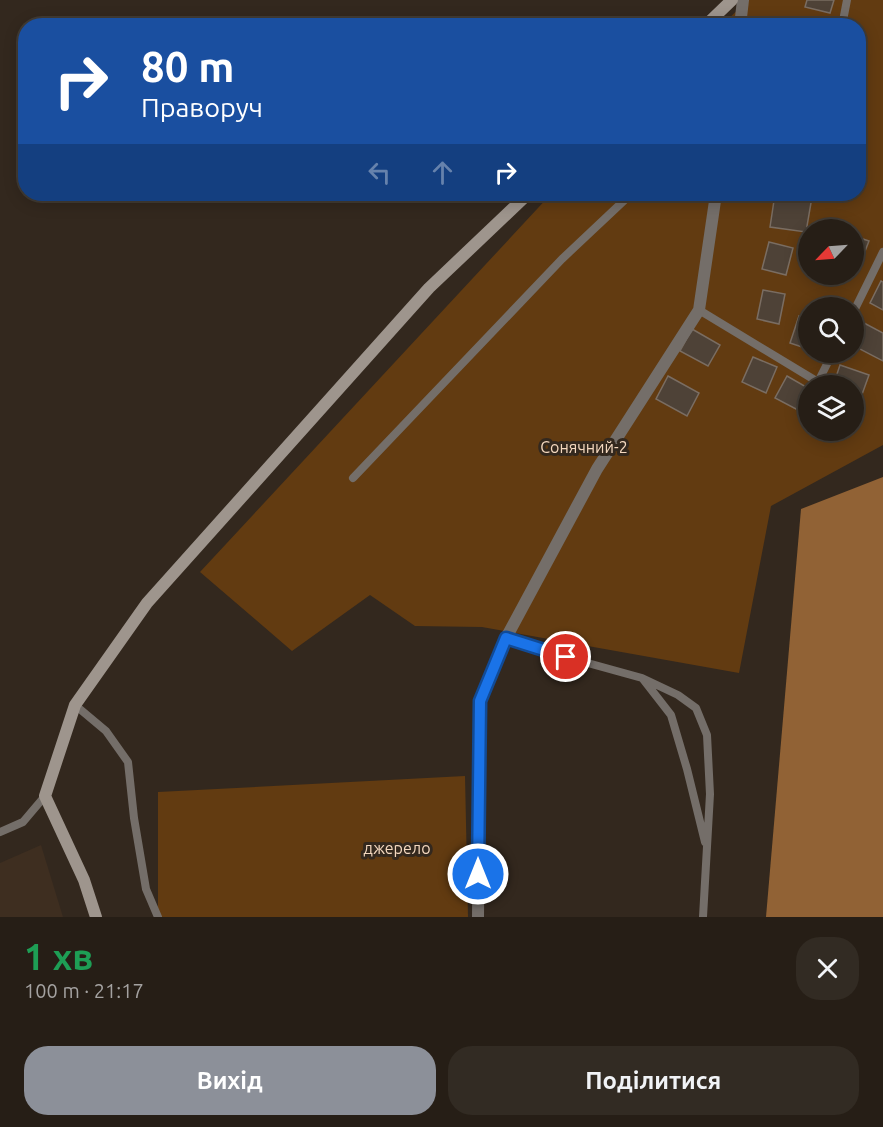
<!DOCTYPE html>
<html lang="uk">
<meta charset="utf-8">
<style>
:root{--surface:#261e16;--page:#322b23;--text:#f1f3f6;--muted:#a4a2a1;--line:#423c35;--accent:#8c9099}
body{margin:0;font-family:Ubuntu,sans-serif;background:var(--page);color:var(--text);height:100vh;display:flex;flex-direction:column;font-size:22px;white-space:nowrap}
*{box-sizing:border-box;margin:0}
p{font-size:20px;color:var(--muted)}
.icon{flex:none;width:33px;height:33px;fill:none;stroke:currentColor;stroke-width:2;stroke-linecap:round;stroke-linejoin:round}
.map{position:relative;height:917px;overflow:hidden}
.side{display:flex;flex-direction:column;background:var(--surface);flex:1}
.side>*{flex:none}
.top-card{position:absolute;left:18px;top:18px;width:848px;height:183px;border-radius:24px;box-shadow:0 3px 15px #0003,0 0 0 2px var(--line);background:#1a4fa0;color:#fff;overflow:hidden}
.needle{width:39px;rotate:245deg}
.fabs{position:absolute;left:798px;top:219px;display:grid;gap:12px}
.fabs a{display:grid;place-items:center;width:66px;height:66px;border-radius:50%;background:var(--surface);box-shadow:0 3px 15px #0003,0 0 0 2px var(--line);font-size:30px}
.pin{position:absolute;display:grid;place-items:center;width:51px;height:51px;color:#fff;margin:-26px;border:3px solid #fff;border-radius:50%;box-shadow:0 2px 6px #0007}
.me{position:absolute;width:66px;margin:-33px;rotate:0deg;stroke-linejoin:round;filter:drop-shadow(0 0 4px #0008)}
.turn{display:flex;align-items:center;gap:21px;height:126px;padding:0 24px;font-size:27px}
.turn .icon{width:78px;height:78px;stroke-width:2.5}
.turn b{display:block;font-size:42px;line-height:51px}
.lanes{display:flex;align-items:center;height:57px;padding:0 24px;background:#0003;justify-content:center;gap:30px;direction:ltr}
.lanes .off{opacity:.35}
.round{display:grid;place-items:center;flex:none;width:63px;height:63px;border-radius:24px;background:var(--page)}
.overview{display:flex;align-items:center;justify-content:space-between;height:102px;padding:0 24px}
h1{font-size:36px;font-weight:600;line-height:45px;color:#1e9e55}
.primary-button{display:flex;gap:12px;margin-top:auto;padding:12px 24px}
.primary-button a{flex:1;height:69px;border-radius:24px;background:var(--accent);color:#fff;font-size:24px;font-weight:600;line-height:69px;text-align:center}
.primary-button a+a{background:var(--page);color:var(--text)}
.map>svg:first-child{display:block}
.built{fill:#3e2e20}
.green{fill:#623b11;fill-rule:evenodd}
.water{fill:#916235}
.building{fill:#4e4237;stroke:#7a6d62;stroke-width:1.5}
.lines{fill:none;stroke-linecap:round;stroke-linejoin:round}
.lane{stroke:#746e69;stroke-width:8}
.street{stroke:#746e69;stroke-width:12}
.secondary{stroke:#9e958d;stroke-width:12}
.route-casing{stroke:#114b97;stroke-width:15}
.route{stroke:#1a73e8;stroke-width:10}
.labels{text-anchor:middle;stroke-width:6;stroke-linejoin:round;paint-order:stroke}
.park-label{font-size:16px;fill:#f4d8bf;stroke:#33281e}
</style>
<div class="map">
<svg width="883" height="917" viewBox="0 0 883 917">
<rect width="100%" height="100%" fill="#33281e"/>
<!-- built -->
<path class="built" d="M 41,845 L 63,917 L 0,917 L 0,863 Z"/>
<!-- green -->
<path class="green" d="M 748,0 L 883,0 L 883,445 L 771,506 L 739,673 L 482,627 L 415,626 L 370,595 L 292,651 L 200,572 L 551,194 L 858,194 L 858,26 L 722,25 ZM 808,230 L 854,230 L 854,274 L 808,274 ZM 808,308 L 854,308 L 854,352 L 808,352 ZM 808,386 L 854,386 L 854,430 L 808,430 Z
M 465,776 L 468,917 L 158,917 L 158,792 Z"/>
<!-- water -->
<path class="water" d="M 883,477 L 883,917 L 766,917 L 801,509 Z"/>
<!-- building -->
<path class="building" d="M 807,0 L 834,0 L 830,13 L 805,7 Z
M 775,194 L 812,197 L 806,232 L 770,227 Z
M 854,236 L 869,241 L 860,264 L 854,262 Z
M 769,242 L 793,248 L 786,275 L 762,269 Z
M 881,281 L 883,282 L 883,310 L 870,303 Z
M 763,290 L 785,294 L 779,324 L 757,319 Z
M 799,316 L 808,319 L 808,349 L 790,343 Z
M 864,323 L 883,333 L 883,361 L 854,346 Z
M 692,329 L 720,345 L 708,366 L 680,351 Z
M 753,357 L 777,367 L 766,393 L 742,382 Z
M 840,365 L 869,375 L 860,400 L 854,397 L 854,386 L 833,386 Z
M 668,376 L 699,393 L 687,416 L 656,399 Z
M 787,376 L 808,388 L 796,409 L 775,398 Z"/>
<g class="lines">
<!-- lane -->
<path class="lane" d="M 842,26 L 847,0
M 699,310 L 818,382 L 833,352
M 854,311 L 883,252
M 353,478 L 562,259 L 631,194
M 506,638 L 566,657 L 642,678 L 678,695 L 696,708 L 707,735 L 710,794 L 703,917
M 643,679 L 671,715 L 687,769 L 705,842
M 75,705 L 106,731 L 128,762 L 134,818 L 146,889 L 158,917
M 0,832 L 23,822 L 45,796"/>
<!-- street -->
<path class="street" d="M 740,26 L 743,0
M 478,917 L 480,701 L 506,638 L 597,469 L 699,310 L 716,194"/>
<!-- secondary -->
<path class="secondary" d="M 705,26 L 732,0
M 96,917 L 84,880 L 45,796 L 75,705 L 147,603 L 429,288 L 528,194"/>
</g>
<g class="lines">
<!-- route casing -->
<g class="route-casing">
<path id="route" d="M 478,874 L 480,701 L 506,638 L 566,657"/>
</g>
<!-- route -->
<use href="#route" class="route"/>
</g>
<g class="labels">
<!-- park labels -->
<g class="park-label">
<text x="584" y="453">Сонячний-2</text>
<text x="397" y="854">джерело</text>
</g>
</g>
</svg>
<div class="fabs">
<a><svg class="needle" viewBox="-14 -14 28 28"><path d="M0-13l5 13h-10z" fill="#e53935"/><path d="M0 13l5-13h-10z" fill="#a4a2a1"/></svg></a>
<a><svg class="icon" aria-label="search" viewBox="0 0 24 24"><circle cx="10" cy="10" r="6"/><path d="M15 15l6 6"/></svg></a>
<a><svg class="icon" aria-label="layers" viewBox="0 0 24 24"><path d="M12 4l9 5-9 5-9-5zM3 14l9 5 9-5"/></svg></a>
</div>
<div class="pin" style="left:566px;top:657px;background:#d93025"><svg class="icon" aria-label="arrive" viewBox="0 0 24 24"><path d="M6 21V4h12l-3 4 3 4H6"/></svg></div>
<svg class="me" style="left:478px;top:874px" viewBox="-20 -20 40 40"><circle r="17" fill="#1a73e8" stroke="#fff" stroke-width="3"/><path d="M0-11L8 9 0 5-8 9z" fill="#fff"/></svg>
<div class="top-card">
<div class="turn"><svg class="icon" aria-label="right" viewBox="0 0 24 24"><path d="M7 20v-9h11M14 6l5 5-5 5"/></svg><div><b>80 m</b>Праворуч</div></div>
<div class="lanes"><svg class="icon off" aria-label="left" viewBox="0 0 24 24"><path d="M17 20v-9H6M10 6l-5 5 5 5"/></svg><svg class="icon off" aria-label="ahead" viewBox="0 0 24 24"><path d="M12 20V5M6 11l6-6 6 6"/></svg><svg class="icon" aria-label="right" viewBox="0 0 24 24"><path d="M7 20v-9h11M14 6l5 5-5 5"/></svg></div>
</div>
</div>
<section class="side">
<div class="overview"><div><h1>1 хв</h1><p>100 m · 21:17</p></div><a class="round"><svg class="icon" aria-label="close" viewBox="0 0 24 24"><path d="M6 6l12 12M18 6L6 18"/></svg></a></div>
<div class="primary-button"><a>Вихід</a><a>Поділитися</a></div>
</section>
